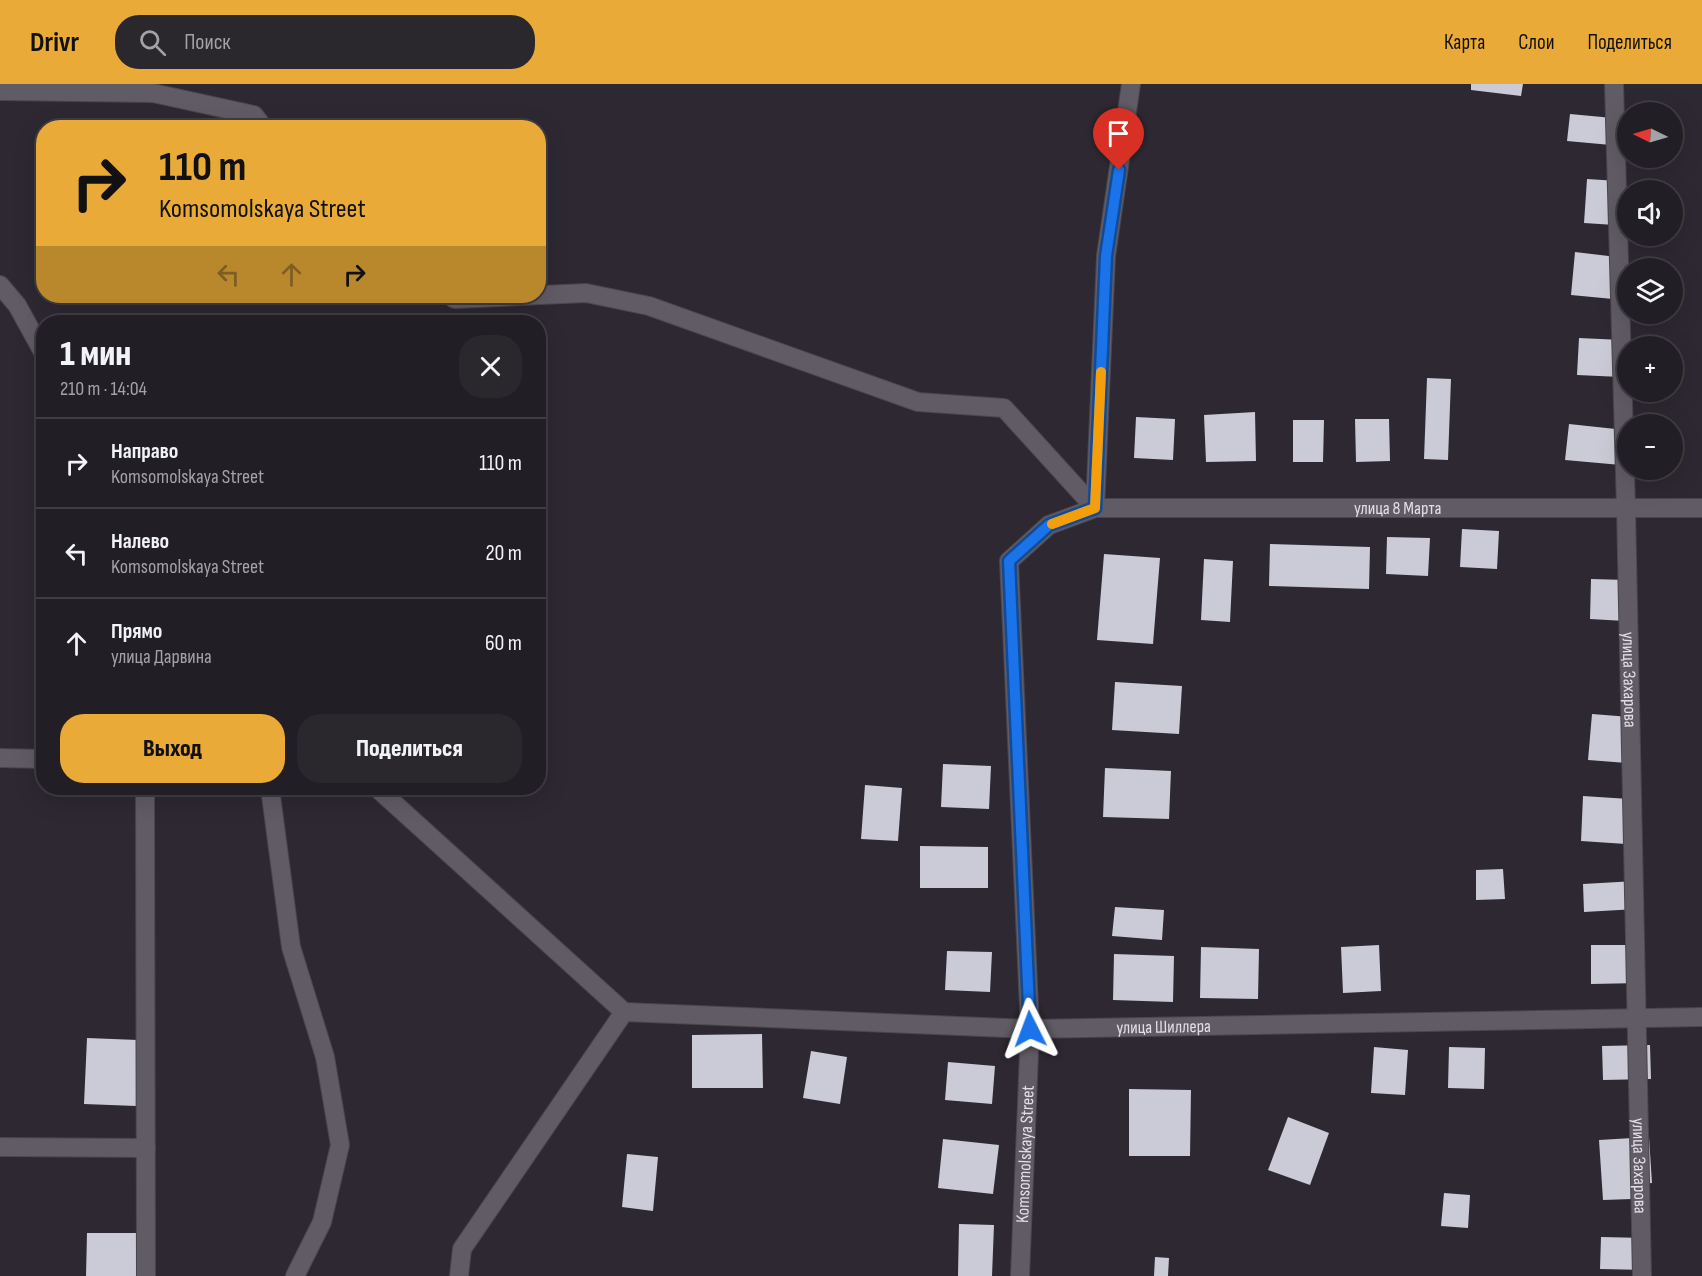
<!DOCTYPE html>
<html lang="ru">
<meta charset="utf-8">
<style>
:root{--surface:#221e25;--page:#2a272d;--text:#f1f3f6;--muted:#a2a2a7;--line:#3f3c42;--accent:#e9aa38}
body{margin:0;font-family:"Sofia Sans Condensed",sans-serif;background:var(--page);color:var(--text);height:100vh;display:flex;flex-direction:column;font-size:22px;white-space:nowrap}
*{box-sizing:border-box;margin:0}
p{font-size:20px;color:var(--muted)}
.icon{flex:none;width:33px;height:33px;fill:none;stroke:currentColor;stroke-width:2;stroke-linecap:round;stroke-linejoin:round}
.map{position:relative;flex:1;overflow:hidden}
.details{position:absolute;left:36px;top:231px;width:510px;height:480px;display:flex;flex-direction:column;background:var(--surface);border-radius:24px;box-shadow:0 6px 24px #0002,0 0 0 2px var(--line)}
.details>*{flex:none}
.top-card{position:absolute;left:36px;top:36px;width:510px;height:183px;border-radius:24px;box-shadow:0 6px 24px #0002,0 0 0 2px var(--line);background:#e9aa38;color:#111;overflow:hidden}
.needle{width:39px;rotate:275deg}
.fabs{position:absolute;left:1617px;top:18px;display:grid;gap:12px}
.fabs a{display:grid;place-items:center;width:66px;height:66px;border-radius:50%;background:var(--surface);box-shadow:0 6px 24px #0002,0 0 0 2px var(--line);font-size:30px}
.pin{position:absolute;display:grid;place-items:center;width:51px;height:51px;color:#fff;margin:-62px -26px;border-radius:50% 50% 50% 0;rotate:-45deg;box-shadow:0 0 6px #0007}
.pin .icon{rotate:45deg}
.me{position:absolute;width:66px;margin:-33px;rotate:357deg;stroke-linejoin:round;filter:drop-shadow(0 0 4px #0008)}
.turn{display:flex;align-items:center;gap:21px;height:126px;padding:0 24px;font-size:27px}
.turn .icon{width:78px;height:78px;stroke-width:2.5}
.turn b{display:block;font-size:42px;line-height:51px}
.lanes{display:flex;align-items:center;height:57px;padding:0 24px;background:#0003;justify-content:center;gap:30px;direction:ltr}
.lanes .off{opacity:.35}
.round{display:grid;place-items:center;flex:none;width:63px;height:63px;border-radius:24px;background:var(--page)}
.overview{display:flex;align-items:center;justify-content:space-between;height:102px;padding:0 24px}
h1{font-size:36px;font-weight:800;line-height:45px}
.button{display:flex;gap:12px;margin-top:auto;padding:12px 24px}
.button a{flex:1;height:69px;border-radius:24px;background:var(--accent);color:#111;font-size:24px;font-weight:800;line-height:69px;text-align:center}
.button a+a{background:var(--page);color:var(--text)}
ul{padding:0;list-style:none}
li{display:flex;align-items:center;gap:18px;height:90px;padding:0 24px;border-top:2px solid var(--line)}
li div{flex:1}
li b{display:block;font-size:22px}
li em{font-style:normal}
header{display:flex;align-items:center;gap:36px;box-sizing:border-box;height:84px;padding:0 30px;background:var(--accent);color:#111}
header strong{font-size:28px}
nav{display:flex;gap:33px;margin-inline-start:auto;font-size:21px}
.search{width:420px;height:54px;background:var(--page);display:flex;align-items:center;gap:15px;box-sizing:border-box;padding:0 21px;border-radius:24px;color:var(--muted);font-size:22px}
.map>svg:first-child{display:block}
.building{fill:#cacbd6}
.lines{fill:none;stroke-linecap:round;stroke-linejoin:round}
.minor-casing{stroke:#4a464d;stroke-width:20}
.minor{stroke:#605b64;stroke-width:18}
.route-casing{stroke:#114b97;stroke-width:15}
.route{stroke:#1a73e8;stroke-width:10}
.slow{stroke:#f59e0b;stroke-width:10}
.labels{text-anchor:middle;stroke-width:6;stroke-linejoin:round;paint-order:stroke}
.street-label{font-size:18px;fill:#e1dee4;stroke:#2d2831}
</style>
<header>
<strong>Drivr</strong>
<div class="search"><svg class="icon" aria-label="search" viewBox="0 0 24 24"><circle cx="10" cy="10" r="6"/><path d="M15 15l6 6"/></svg>Поиск</div>
<nav><a>Карта</a><a>Слои</a><a>Поделиться</a></nav>
</header>
<div class="map">
<svg width="1702" height="1192" viewBox="0 0 1702 1192">
<rect width="100%" height="100%" fill="#2d2831"/>
<!-- building -->
<path class="building" d="M 1471,0 L 1523,0 L 1521,12 L 1471,6 Z
M 1570,30 L 1613,34 L 1611,61 L 1567,57 Z
M 1587,95 L 1618,97 L 1615,141 L 1584,139 Z
M 1575,168 L 1617,173 L 1613,215 L 1571,211 Z
M 1579,254 L 1622,256 L 1621,293 L 1577,291 Z
M 1427,294 L 1451,295 L 1448,376 L 1424,375 Z
M 1255,328 L 1256,377 L 1206,378 L 1204,331 Z
M 1136,333 L 1175,335 L 1173,376 L 1134,374 Z
M 1355,335 L 1389,335 L 1390,377 L 1356,378 Z
M 1293,336 L 1324,336 L 1323,378 L 1293,378 Z
M 1569,340 L 1625,346 L 1621,381 L 1565,376 Z
M 1462,445 L 1499,447 L 1497,485 L 1460,483 Z
M 1387,453 L 1430,454 L 1428,492 L 1386,490 Z
M 1270,460 L 1370,463 L 1369,505 L 1269,502 Z
M 1104,470 L 1160,474 L 1153,560 L 1097,556 Z
M 1204,475 L 1233,477 L 1230,538 L 1201,536 Z
M 1591,495 L 1627,496 L 1625,537 L 1590,535 Z
M 1115,598 L 1182,602 L 1179,650 L 1112,646 Z
M 1592,630 L 1630,633 L 1627,679 L 1588,676 Z
M 943,680 L 991,682 L 989,725 L 941,723 Z
M 1105,684 L 1171,687 L 1169,735 L 1103,733 Z
M 865,701 L 902,704 L 898,757 L 861,755 Z
M 1583,712 L 1629,715 L 1626,760 L 1581,757 Z
M 920,762 L 988,763 L 988,804 L 920,804 Z
M 1503,785 L 1505,815 L 1476,816 L 1476,786 Z
M 1636,797 L 1637,825 L 1584,828 L 1583,800 Z
M 1115,823 L 1164,826 L 1162,856 L 1112,852 Z
M 1379,861 L 1381,907 L 1343,909 L 1341,863 Z
M 1591,861 L 1641,861 L 1641,899 L 1591,900 Z
M 1201,863 L 1259,865 L 1258,915 L 1200,914 Z
M 947,867 L 992,868 L 990,908 L 945,906 Z
M 1114,870 L 1174,872 L 1173,918 L 1113,916 Z
M 762,950 L 763,1004 L 692,1004 L 692,951 Z
M 87,954 L 138,956 L 136,1022 L 84,1020 Z
M 1650,961 L 1651,995 L 1603,996 L 1602,962 Z
M 1374,963 L 1408,966 L 1405,1011 L 1371,1009 Z
M 1449,963 L 1485,964 L 1484,1005 L 1448,1004 Z
M 811,967 L 847,973 L 840,1020 L 803,1014 Z
M 948,978 L 995,982 L 992,1020 L 945,1016 Z
M 1129,1005 L 1191,1006 L 1190,1072 L 1129,1072 Z
M 1288,1033 L 1329,1049 L 1310,1101 L 1268,1086 Z
M 1649,1053 L 1652,1099 L 1631,1101 L 1632,1115 L 1603,1116 L 1599,1056 Z
M 943,1055 L 999,1061 L 993,1110 L 938,1104 Z
M 627,1070 L 658,1073 L 653,1127 L 622,1123 Z
M 1444,1109 L 1470,1111 L 1468,1144 L 1441,1142 Z
M 959,1140 L 994,1141 L 992,1192 L 958,1192 Z
M 87,1149 L 136,1149 L 136,1192 L 86,1192 Z
M 1601,1153 L 1646,1154 L 1646,1186 L 1600,1185 Z
M 1155,1173 L 1169,1174 L 1168,1192 L 1154,1192 Z"/>
<g class="lines">
<!-- minor casing -->
<g class="minor-casing">
<g id="minor">
<path id="s1" d="M 1614,0 L 1626,425 L 1642,1192"/>
<path d="M 0,7 L 153,9 L 254,31 L 264,44"/>
<path d="M 0,201 L 17,221 L 44,270"/>
<path id="s2" d="M 450,212 L 455,215 L 586,209 L 649,222 L 918,318 L 1004,324 L 1095,424 L 1702,424"/>
<path d="M 0,674 L 44,675"/>
<path d="M 145,704 L 146,1192"/>
<path d="M 270,704 L 291,863 L 325,973 L 340,1061 L 322,1138 L 295,1192"/>
<path d="M 377,704 L 624,928"/>
<path id="s3" d="M 624,928 L 1030,945 L 1702,933"/>
<path d="M 0,1063 L 146,1064"/>
<path d="M 459,1192 L 462,1165 L 624,928"/>
<path id="s4" d="M 1020,1192 L 1030,945 L 1009,477 L 1049,441 L 1095,424 L 1106,172 L 1131,0"/>
</g>
</g>
<!-- minor -->
<use href="#minor" class="minor"/>
</g>
<g class="lines">
<!-- route casing -->
<g class="route-casing">
<path id="route" d="M 1030,945 L 1009,477 L 1049,441 L 1095,424 L 1106,172 L 1119,86"/>
</g>
<!-- route -->
<use href="#route" class="route"/>
<!-- slow -->
<path class="slow" d="M 1052,440 L 1095,424 L 1101,288"/>
</g>
<g class="labels">
<!-- street labels -->
<g class="street-label">
<text dy="6" stroke="none"><textPath href="#s2" startOffset="1011">улица 8 Марта</textPath></text>
<text dy="6" stroke="none"><textPath href="#s1" startOffset="596">улица Захарова</textPath></text>
<text dy="6" stroke="none"><textPath href="#s3" startOffset="540">улица Шиллера</textPath></text>
<text dy="6" stroke="none"><textPath href="#s4" startOffset="122">Komsomolskaya Street</textPath></text>
<text dy="6" stroke="none"><textPath href="#s1" startOffset="1082">улица Захарова</textPath></text>
</g>
</g>
</svg>
<div class="fabs">
<a><svg class="needle" viewBox="-14 -14 28 28"><path d="M0-13l5 13h-10z" fill="#e53935"/><path d="M0 13l5-13h-10z" fill="#a2a2a7"/></svg></a>
<a><svg class="icon" aria-label="sound" viewBox="0 0 24 24"><path d="M4 9h4l5-4v14l-5-4H4zM17 9q2 3 0 6"/></svg></a>
<a><svg class="icon" aria-label="layers" viewBox="0 0 24 24"><path d="M12 4l9 5-9 5-9-5zM3 14l9 5 9-5"/></svg></a>
<a>+</a>
<a>−</a>
</div>
<div class="pin" style="left:1119px;top:86px;background:#d93025"><svg class="icon" aria-label="arrive" viewBox="0 0 24 24"><path d="M6 21V4h12l-3 4 3 4H6"/></svg></div>
<svg class="me" style="left:1030px;top:945px" viewBox="-20 -20 40 40"><path d="M0-17L14 15 0 8-14 15z" fill="#1a73e8" stroke="#fff" stroke-width="4"/></svg>
<div class="top-card">
<div class="turn"><svg class="icon" aria-label="right" viewBox="0 0 24 24"><path d="M7 20v-9h11M14 6l5 5-5 5"/></svg><div><b>110 m</b>Komsomolskaya Street</div></div>
<div class="lanes"><svg class="icon off" aria-label="left" viewBox="0 0 24 24"><path d="M17 20v-9H6M10 6l-5 5 5 5"/></svg><svg class="icon off" aria-label="ahead" viewBox="0 0 24 24"><path d="M12 20V5M6 11l6-6 6 6"/></svg><svg class="icon" aria-label="right" viewBox="0 0 24 24"><path d="M7 20v-9h11M14 6l5 5-5 5"/></svg></div>
</div>
<section class="details">
<div class="overview"><div><h1>1 мин</h1><p>210 m · 14:04</p></div><a class="round"><svg class="icon" aria-label="close" viewBox="0 0 24 24"><path d="M6 6l12 12M18 6L6 18"/></svg></a></div>
<ul>
<li><svg class="icon" aria-label="right" viewBox="0 0 24 24"><path d="M7 20v-9h11M14 6l5 5-5 5"/></svg><div><b>Направо</b><p>Komsomolskaya Street</p></div><em>110 m</em></li>
<li><svg class="icon" aria-label="left" viewBox="0 0 24 24"><path d="M17 20v-9H6M10 6l-5 5 5 5"/></svg><div><b>Налево</b><p>Komsomolskaya Street</p></div><em>20 m</em></li>
<li><svg class="icon" aria-label="ahead" viewBox="0 0 24 24"><path d="M12 20V5M6 11l6-6 6 6"/></svg><div><b>Прямо</b><p>улица Дарвина</p></div><em>60 m</em></li>
</ul>
<div class="button"><a>Выход</a><a>Поделиться</a></div>
</section>
</div>
